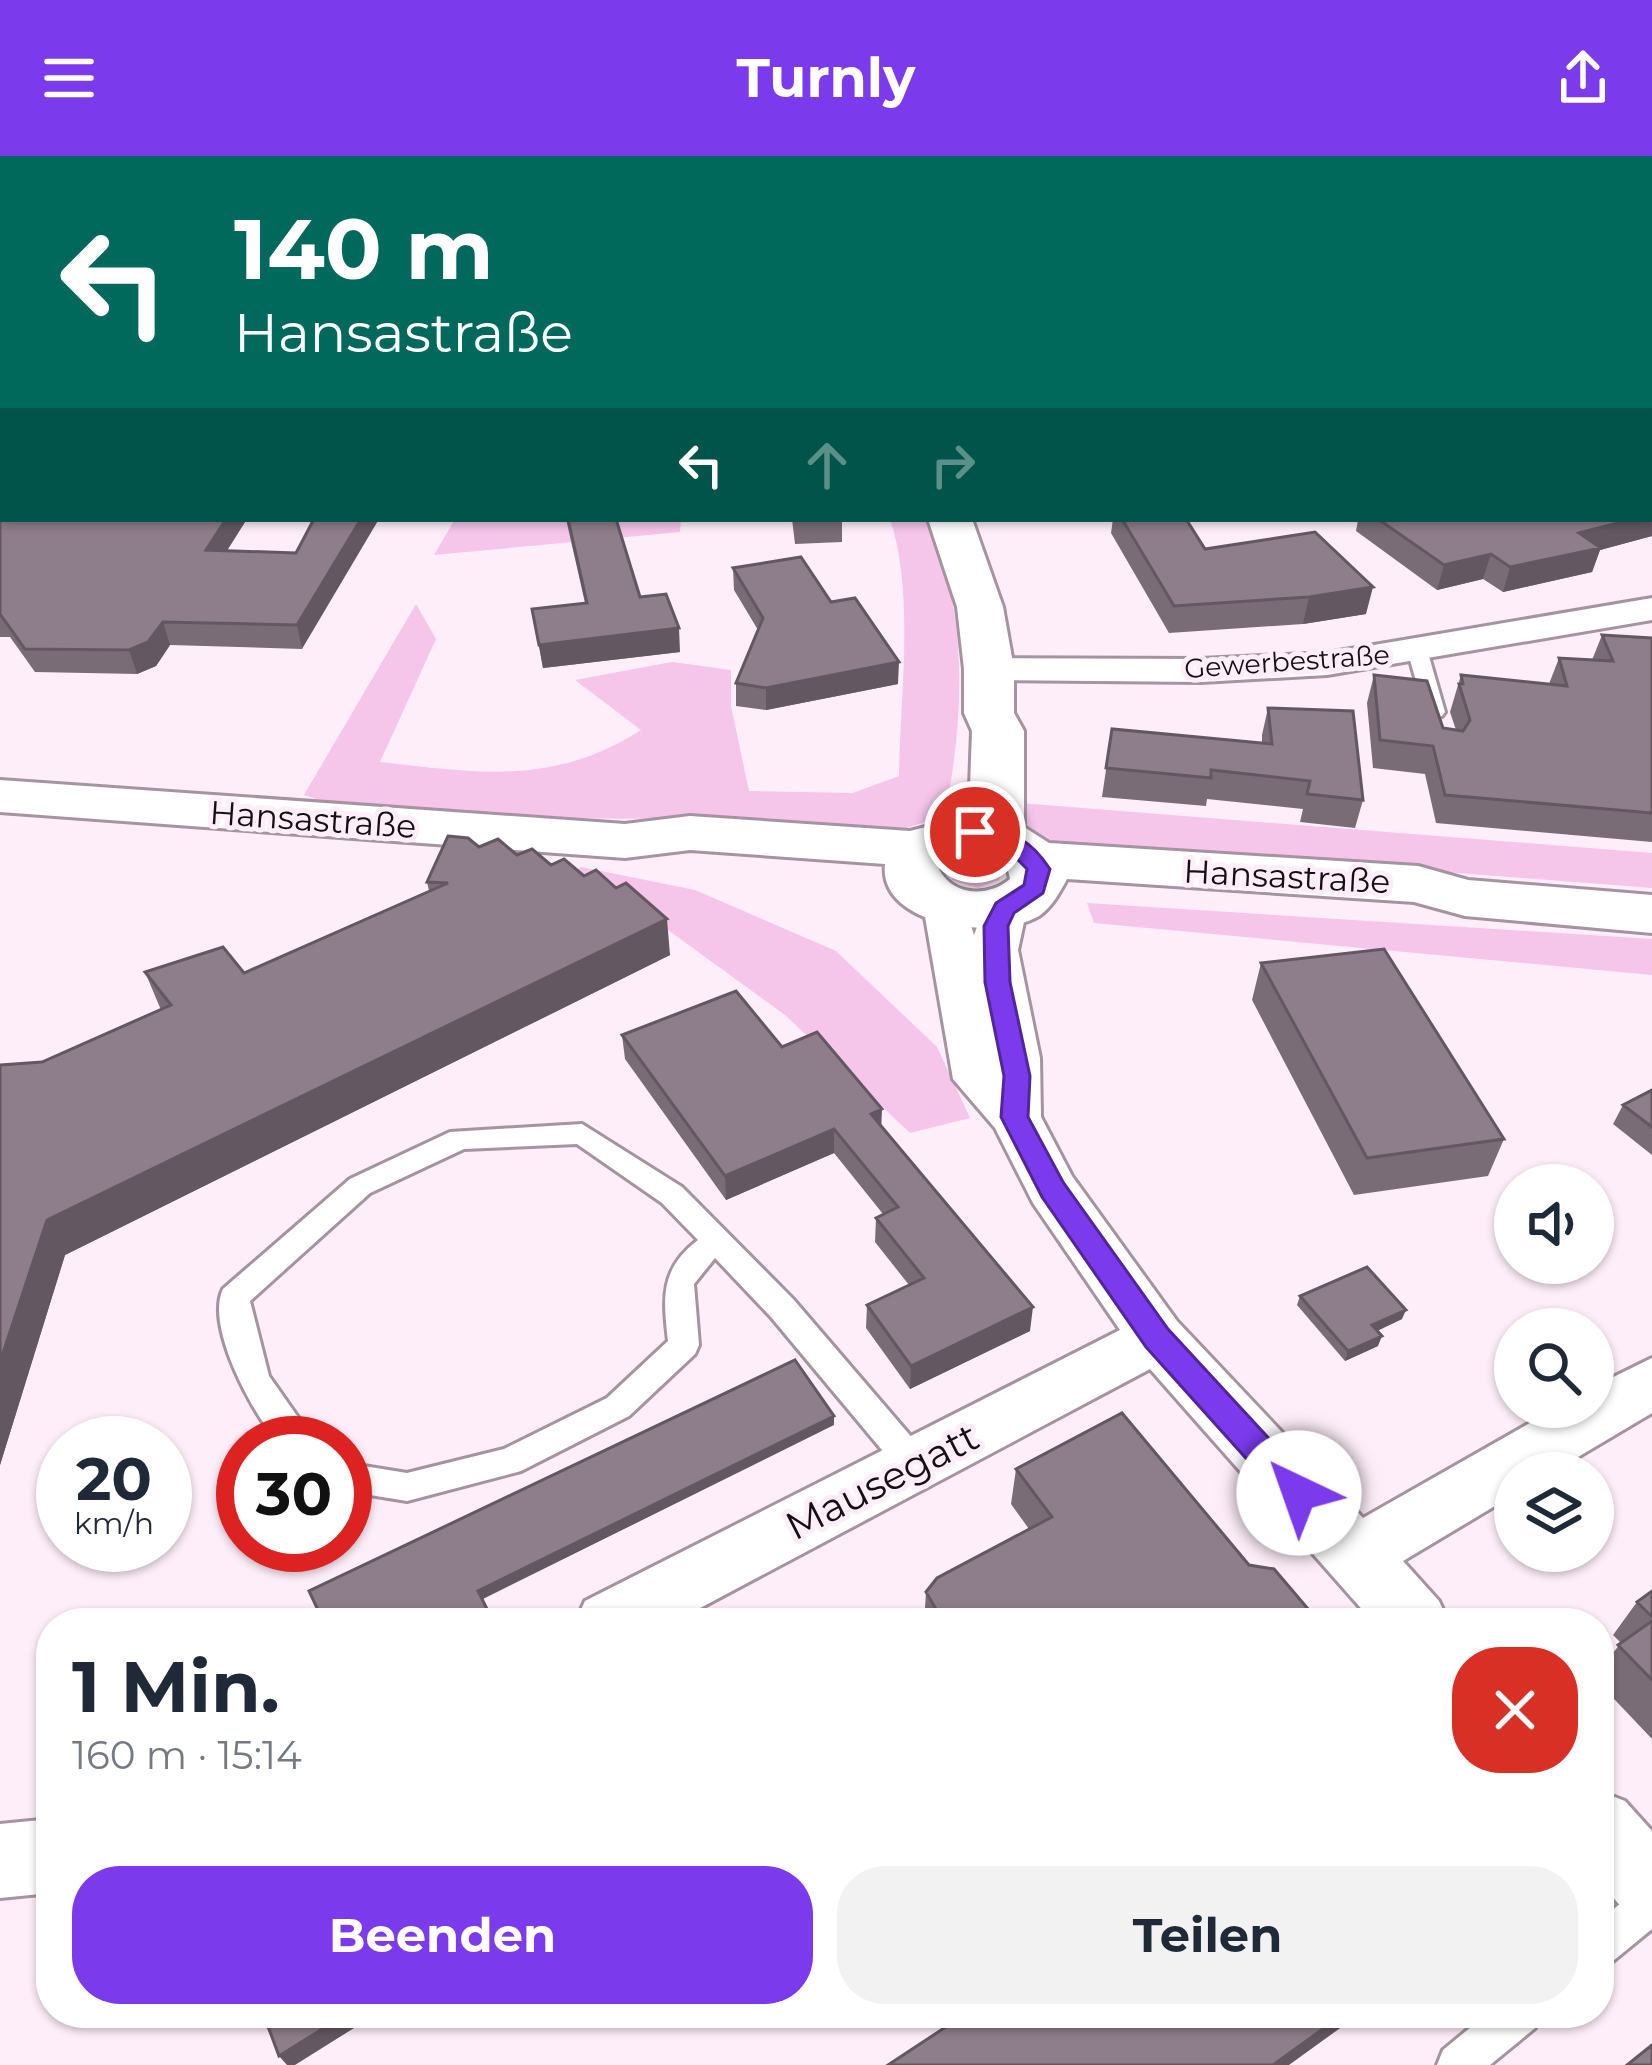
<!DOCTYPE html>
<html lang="de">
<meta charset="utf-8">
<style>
:root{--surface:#fff;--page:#f2f2f3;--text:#1f2937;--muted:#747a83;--accent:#7c3aed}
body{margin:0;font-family:Montserrat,sans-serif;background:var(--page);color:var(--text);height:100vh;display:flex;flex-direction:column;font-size:45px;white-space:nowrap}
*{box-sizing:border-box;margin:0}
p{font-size:39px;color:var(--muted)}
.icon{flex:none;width:66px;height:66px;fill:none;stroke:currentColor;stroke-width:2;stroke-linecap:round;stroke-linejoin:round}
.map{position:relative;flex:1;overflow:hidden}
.side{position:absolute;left:36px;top:1452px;width:1578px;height:420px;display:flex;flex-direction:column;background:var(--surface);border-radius:48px;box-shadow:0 3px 9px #0004}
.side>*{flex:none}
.top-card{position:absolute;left:0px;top:0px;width:1653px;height:366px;box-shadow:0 3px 9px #0004;background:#00695c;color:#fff;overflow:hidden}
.buttons{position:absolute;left:1494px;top:1008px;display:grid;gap:24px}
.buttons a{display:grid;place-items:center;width:120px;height:120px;border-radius:50%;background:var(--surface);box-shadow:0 3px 9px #0004;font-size:60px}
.speed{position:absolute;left:36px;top:1260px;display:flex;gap:24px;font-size:60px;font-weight:700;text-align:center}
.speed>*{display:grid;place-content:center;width:156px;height:156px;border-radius:50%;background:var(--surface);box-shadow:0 3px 9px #0004;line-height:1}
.speed small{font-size:30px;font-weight:400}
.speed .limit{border:18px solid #d22;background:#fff;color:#111}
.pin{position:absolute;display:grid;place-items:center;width:102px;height:102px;color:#fff;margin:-51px;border:6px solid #fff;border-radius:50%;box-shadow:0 3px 12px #0007}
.me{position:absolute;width:132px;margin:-66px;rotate:318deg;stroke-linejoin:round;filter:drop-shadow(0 0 9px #0008)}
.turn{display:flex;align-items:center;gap:42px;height:252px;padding:0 36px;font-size:54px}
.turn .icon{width:156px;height:156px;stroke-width:2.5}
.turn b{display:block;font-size:84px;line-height:102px}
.lanes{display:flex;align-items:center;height:114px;padding:0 36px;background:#0003;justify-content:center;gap:60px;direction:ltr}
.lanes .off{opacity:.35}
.round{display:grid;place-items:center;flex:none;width:126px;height:126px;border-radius:48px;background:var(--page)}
.overview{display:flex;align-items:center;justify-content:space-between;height:204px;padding:0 36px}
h1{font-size:72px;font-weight:700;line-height:90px}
.cta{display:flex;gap:24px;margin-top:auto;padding:24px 36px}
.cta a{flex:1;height:138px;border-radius:48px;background:var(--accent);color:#fff;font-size:48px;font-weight:700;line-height:138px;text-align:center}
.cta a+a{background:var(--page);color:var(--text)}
header{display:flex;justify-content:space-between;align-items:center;height:156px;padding:0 36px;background:var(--accent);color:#fff;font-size:54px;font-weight:700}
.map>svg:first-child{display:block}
.green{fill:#f5c5ea}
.forest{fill:#d797c9}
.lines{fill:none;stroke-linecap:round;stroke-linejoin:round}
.service-casing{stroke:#a593a1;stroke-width:6}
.minor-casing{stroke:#a593a1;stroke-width:6}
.tertiary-casing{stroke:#a593a1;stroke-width:6}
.service{fill:#fff;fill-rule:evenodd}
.minor{fill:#fff;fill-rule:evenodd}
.tertiary{fill:#fff;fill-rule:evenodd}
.wall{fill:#7a6c77}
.shaded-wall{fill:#635861}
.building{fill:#8e7d8a;stroke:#635861;stroke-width:3}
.route{fill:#7c3aed;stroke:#51269a;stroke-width:3}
.labels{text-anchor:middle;stroke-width:10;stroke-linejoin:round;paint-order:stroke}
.far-street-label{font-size:27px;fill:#150f13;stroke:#feeef9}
.street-label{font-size:33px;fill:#150f13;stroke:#feeef9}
.near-street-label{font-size:39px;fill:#150f13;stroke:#feeef9}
</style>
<header><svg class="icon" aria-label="menu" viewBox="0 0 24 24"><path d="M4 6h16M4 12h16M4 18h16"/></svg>Turnly<svg class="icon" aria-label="share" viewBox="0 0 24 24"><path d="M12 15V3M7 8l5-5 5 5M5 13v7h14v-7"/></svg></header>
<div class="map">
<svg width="1652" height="1909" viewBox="0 0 1652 1909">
<rect width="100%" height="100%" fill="#feeef9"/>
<!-- green -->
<path class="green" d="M 455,363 L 681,363 L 680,376 L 434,399 Z
M 890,363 L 926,363 C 969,451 965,566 944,660 L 903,673 L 815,674 L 679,663 L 525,662 L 325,646 L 304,639 L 416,448 L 436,483 L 380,606 C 477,617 554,630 641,574 L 575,524 L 672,506 L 731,514 L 731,550 L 749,635 L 853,637 L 899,620 C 900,541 915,437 890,363 Z
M 1020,647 L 1652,697 L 1652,732 L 1045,685 L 1019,671 Z
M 970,698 L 995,704 L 1002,714 L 999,724 L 978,732 L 952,724 L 948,707 Z
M 581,711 L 695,734 L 836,795 L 937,891 L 970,962 L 910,977 L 785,859 L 668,774 L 562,724 Z
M 1087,747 L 1652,783 L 1652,819 L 1094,767 Z"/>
<!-- forest -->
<path class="forest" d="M 1073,0 L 1652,0 L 1652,234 L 1650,3 Z"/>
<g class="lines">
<!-- service casing -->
<g class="service-casing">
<path id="service" d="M 1418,491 L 1428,497 L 1445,556 L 1442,560 L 1435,562 L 1425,556 L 1408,497 Z
M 582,968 L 682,1031 L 793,1143 L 926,1298 L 930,1308 L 926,1318 L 914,1322 L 902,1318 L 771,1161 L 715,1102 L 694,1128 L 699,1189 L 695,1198 L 629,1260 L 521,1315 L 407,1345 L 345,1335 L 345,1307 L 407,1317 L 504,1293 L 607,1242 L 668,1185 C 663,1142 660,1113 698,1084 L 662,1047 L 577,988 L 464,993 L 370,1037 L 250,1145 L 269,1220 L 316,1287 L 279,1287 C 253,1259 205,1170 223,1133 L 350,1023 L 450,976 Z
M 1652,1727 L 1652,1773 L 1613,1805 L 1599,1811 L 1599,1765 L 1638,1733 Z
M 1488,1857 L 1541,1857 L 1535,1872 L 1490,1909 L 1437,1909 L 1443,1894 Z"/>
</g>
<!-- minor casing -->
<g class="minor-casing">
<path id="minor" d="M 1652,442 L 1652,464 L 1327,519 L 1201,526 L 989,524 L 976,521 L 970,513 L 976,505 L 989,502 L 1201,503 L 1327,497 Z
M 945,735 L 961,739 L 974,779 L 988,742 L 1004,738 L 1020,742 L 1027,752 L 1018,794 L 1040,902 L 1041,961 L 1072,1020 L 1177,1165 L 1363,1362 L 1558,1251 L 1593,1251 L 1593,1231 L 1652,1202 L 1652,1257 L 1551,1317 L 1515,1317 L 1515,1338 L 1403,1405 L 1439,1445 L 1449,1467 L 1374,1467 L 1150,1213 L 672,1467 L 575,1467 L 585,1445 L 1120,1174 L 1033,1047 L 995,972 L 953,923 L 923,749 L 929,739 Z
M 1599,1635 L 1625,1645 L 1652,1675 L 1652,1767 L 1626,1756 L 1599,1726 Z
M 51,1663 L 51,1737 L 0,1742 L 0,1668 Z"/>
</g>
<!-- tertiary casing -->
<g class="tertiary-casing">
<path id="tertiary" d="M 928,363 L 972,363 L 1003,451 L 1014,513 L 1014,557 L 1024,575 L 1024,671 L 1049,687 L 1418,710 L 1468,724 L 1652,739 L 1652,777 L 1465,760 L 1414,746 L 1067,723 C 1060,736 1052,751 1039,760 C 997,785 878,771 885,708 L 690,694 L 625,702 L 0,656 L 0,624 L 625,668 L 690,660 L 910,675 L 969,660 L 972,575 L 964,557 L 964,513 L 957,451 ZM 959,694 C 983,692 1006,696 1010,723 C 990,741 953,741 939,713 L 942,705 Z"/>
</g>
<!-- service -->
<use href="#service" class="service"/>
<!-- minor -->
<use href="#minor" class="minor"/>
<!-- tertiary -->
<use href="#tertiary" class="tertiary"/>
</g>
<!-- wall -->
<path class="wall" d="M 0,218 L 227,395 L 296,397 L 302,493 L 170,489 L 156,510 L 137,518 L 35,516 L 10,481 L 0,481 Z
M 1652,283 L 1652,380 L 1600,394 L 1592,416 L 1503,436 L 1483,423 L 1437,434 L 1356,375 L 1358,364 L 1356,363 L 1650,363 Z
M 566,363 L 616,363 L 640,441 L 680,496 L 543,512 L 532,453 L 585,447 Z
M 792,363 L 842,363 L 842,386 L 795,388 Z
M 1113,363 L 1186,363 L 1205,393 L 1366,458 L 1303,468 L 1169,477 L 1111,377 Z
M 733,412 L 831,446 L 898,528 L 766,554 L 736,550 L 736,527 L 758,474 L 734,434 Z
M 1602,479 L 1652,482 L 1652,686 L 1436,667 L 1425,618 L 1373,612 L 1367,547 L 1374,519 L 1443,572 L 1456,574 L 1450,556 L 1461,519 L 1549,528 L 1559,502 L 1592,504 Z
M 1268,552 L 1363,644 L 1355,672 L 1300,666 L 1303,653 L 1207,643 L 1206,650 L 1102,641 L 1112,573 L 1262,587 L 1262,579 Z
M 479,691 L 551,709 L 670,799 L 65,1099 L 0,1309 L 0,909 L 42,906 L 161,854 L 145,816 L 244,817 L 429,735 L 427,726 Z
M 1261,807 L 1504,983 L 1488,1020 L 1354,1039 L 1252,844 Z
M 622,879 L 782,891 L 881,970 L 1030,1175 L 910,1233 L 866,1172 L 867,1149 L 909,1129 L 875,1086 L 876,1062 L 883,1058 L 834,997 L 726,1044 L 625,903 Z
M 1652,934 L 1652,999 L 1613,968 L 1623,949 Z
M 1300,1140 L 1402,1163 L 1377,1175 L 1378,1190 L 1345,1205 L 1297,1149 Z
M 1016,1313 L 1249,1409 L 1320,1467 L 924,1467 L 926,1436 L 1029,1373 L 1011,1348 Z
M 1652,1435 L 1652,1583 L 1599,1527 L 1599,1514 L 1621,1487 L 1613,1479 L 1637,1446 Z"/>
<!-- shaded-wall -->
<path class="shaded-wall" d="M 649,0 L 689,0 L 689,3 L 639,3 Z
M 1650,359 L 1652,359 L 1652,380 L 1600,394 L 1592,416 L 1503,436 L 1510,411 L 1579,377 L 1634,363 L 1650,363 Z
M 226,363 L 247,363 L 213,417 L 206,394 Z
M 361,363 L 379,363 L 302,493 L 297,469 Z
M 1491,398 L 1483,423 L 1437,434 L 1444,409 Z
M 1373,431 L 1366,458 L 1303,468 L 1309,441 Z
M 163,466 L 170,489 L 156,510 L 137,518 L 129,494 Z
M 679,472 L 680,496 L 543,512 L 539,489 Z
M 899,506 L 898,528 L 766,554 L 766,532 Z
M 667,763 L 670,799 L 65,1099 L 0,1309 L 0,1206 L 47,1064 Z
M 882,953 L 881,977 L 871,958 Z
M 834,973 L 834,997 L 726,1044 L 725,1020 Z
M 1033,1151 L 1030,1175 L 910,1233 L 911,1210 Z
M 1406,1154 L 1402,1163 L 1368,1179 L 1372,1169 Z
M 1382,1180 L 1378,1190 L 1345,1205 L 1348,1195 Z
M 834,1260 L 834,1269 L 481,1444 L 478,1435 Z
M 348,1857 L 378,1857 L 295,1909 L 287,1909 L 279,1900 Z
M 1345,1857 L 1361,1857 L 1289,1909 L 1273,1909 Z"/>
<!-- building -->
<path class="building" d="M 273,0 L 324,0 L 333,3 L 258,3 Z
M 345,0 L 649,0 L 639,3 L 334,3 Z
M 3,215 L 3,363 L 226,363 L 206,394 L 296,397 L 314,363 L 361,363 L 297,469 L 163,466 L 148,486 L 129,494 L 25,493 L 0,458 L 0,218 Z
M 1650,282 L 1652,283 L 1652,359 L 1650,359 Z
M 568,363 L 616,363 L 640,441 L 666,438 L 679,472 L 539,489 L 532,453 L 587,447 Z
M 1122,363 L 1186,363 L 1205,393 L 1315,376 L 1373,431 L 1309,441 L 1174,450 Z
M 1378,363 L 1634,363 L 1579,377 L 1601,392 L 1510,411 L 1491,398 L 1444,409 Z
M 801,401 L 831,446 L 855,442 L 899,506 L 766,532 L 736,527 L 763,462 L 733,412 Z
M 1602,479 L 1652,482 L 1652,657 L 1445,639 L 1433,590 L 1380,584 L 1374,519 L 1427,525 L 1443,572 L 1463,575 L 1470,564 L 1459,528 L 1463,528 L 1461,519 L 1567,530 L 1559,502 L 1613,505 Z
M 1268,552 L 1353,555 L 1363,644 L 1307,638 L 1310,625 L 1211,614 L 1211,622 L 1106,612 L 1112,573 L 1272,588 Z
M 448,680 L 468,682 L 479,691 L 498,683 L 517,699 L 532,693 L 551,709 L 564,703 L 584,720 L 596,714 L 616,732 L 626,727 L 667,763 L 47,1064 L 0,1206 L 0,909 L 42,906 L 171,849 L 145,816 L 223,791 L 244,817 L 448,727 L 427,726 Z
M 1384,793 L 1504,983 L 1367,1002 L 1261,807 Z
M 736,835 L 782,891 L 817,876 L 882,953 L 871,958 L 1033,1151 L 911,1210 L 867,1149 L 924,1122 L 876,1062 L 898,1051 L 834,973 L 725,1020 L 622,879 Z
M 1652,934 L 1652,971 L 1623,949 Z
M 1367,1111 L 1406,1154 L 1372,1169 L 1382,1180 L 1348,1195 L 1300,1140 Z
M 795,1204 L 834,1260 L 478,1435 L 494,1467 L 324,1467 L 309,1435 Z
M 1122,1257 L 1249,1409 L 1274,1413 L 1320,1467 L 944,1467 L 926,1436 L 937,1422 L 1052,1361 L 1016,1313 Z
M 1652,1435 L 1652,1461 L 1637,1446 Z
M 1652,1465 L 1652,1524 L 1618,1489 Z
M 263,1857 L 348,1857 L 279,1900 Z
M 967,1857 L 1345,1857 L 1273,1909 L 888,1909 Z
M 1652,1889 L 1652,1909 L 1627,1909 Z"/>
<!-- route -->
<path class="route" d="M 975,669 C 1014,679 1027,679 1050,713 L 1043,737 L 1014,757 L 1008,770 L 1010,826 L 1030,920 L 1028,961 L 1063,1026 L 1168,1173 L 1310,1327 L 1315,1337 L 1310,1348 L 1299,1352 L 1287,1348 L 1146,1191 L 1042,1041 L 1001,961 L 1004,920 L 985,826 L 984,770 L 996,747 L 1024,729 L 1027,713 L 1004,690 L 967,681 L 964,676 Z"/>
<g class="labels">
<!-- far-street labels -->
<g class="far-street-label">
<text transform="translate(1287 506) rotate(-4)" y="9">Gewerbestraße</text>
</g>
<!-- street labels -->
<g class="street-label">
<text transform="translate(313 663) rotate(4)" y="12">Hansastraße</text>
<text transform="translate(1287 720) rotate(3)" y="12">Hansastraße</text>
</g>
<!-- near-street labels -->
<g class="near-street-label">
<text transform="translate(882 1325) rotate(-27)" y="14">Mausegatt</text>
</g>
</g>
</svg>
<div class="buttons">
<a><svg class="icon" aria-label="sound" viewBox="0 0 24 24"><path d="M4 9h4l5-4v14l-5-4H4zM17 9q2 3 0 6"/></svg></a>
<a><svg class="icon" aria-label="search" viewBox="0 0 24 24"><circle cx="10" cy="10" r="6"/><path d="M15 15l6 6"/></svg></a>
<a><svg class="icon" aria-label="layers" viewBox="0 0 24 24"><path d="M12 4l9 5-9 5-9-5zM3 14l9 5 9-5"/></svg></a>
</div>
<div class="speed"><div>20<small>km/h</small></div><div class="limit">30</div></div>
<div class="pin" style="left:975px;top:676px;background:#d93025"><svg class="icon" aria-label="arrive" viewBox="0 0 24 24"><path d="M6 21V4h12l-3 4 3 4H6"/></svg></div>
<svg class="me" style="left:1299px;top:1337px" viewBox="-20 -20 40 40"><circle r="19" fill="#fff"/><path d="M0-13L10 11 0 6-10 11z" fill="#7c3aed"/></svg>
<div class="top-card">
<div class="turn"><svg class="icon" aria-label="left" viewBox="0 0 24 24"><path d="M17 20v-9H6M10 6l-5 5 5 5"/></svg><div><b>140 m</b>Hansastraße</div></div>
<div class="lanes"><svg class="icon" aria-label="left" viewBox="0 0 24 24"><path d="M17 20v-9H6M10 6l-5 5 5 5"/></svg><svg class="icon off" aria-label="ahead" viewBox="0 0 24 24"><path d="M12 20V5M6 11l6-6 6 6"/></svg><svg class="icon off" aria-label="right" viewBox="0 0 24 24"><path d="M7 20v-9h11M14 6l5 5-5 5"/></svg></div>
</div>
<section class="side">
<div class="overview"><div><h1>1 Min.</h1><p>160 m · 15:14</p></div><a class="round" style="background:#d93025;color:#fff"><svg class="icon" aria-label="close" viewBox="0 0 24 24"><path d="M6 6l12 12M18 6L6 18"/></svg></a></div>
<div class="cta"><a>Beenden</a><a>Teilen</a></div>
</section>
</div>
